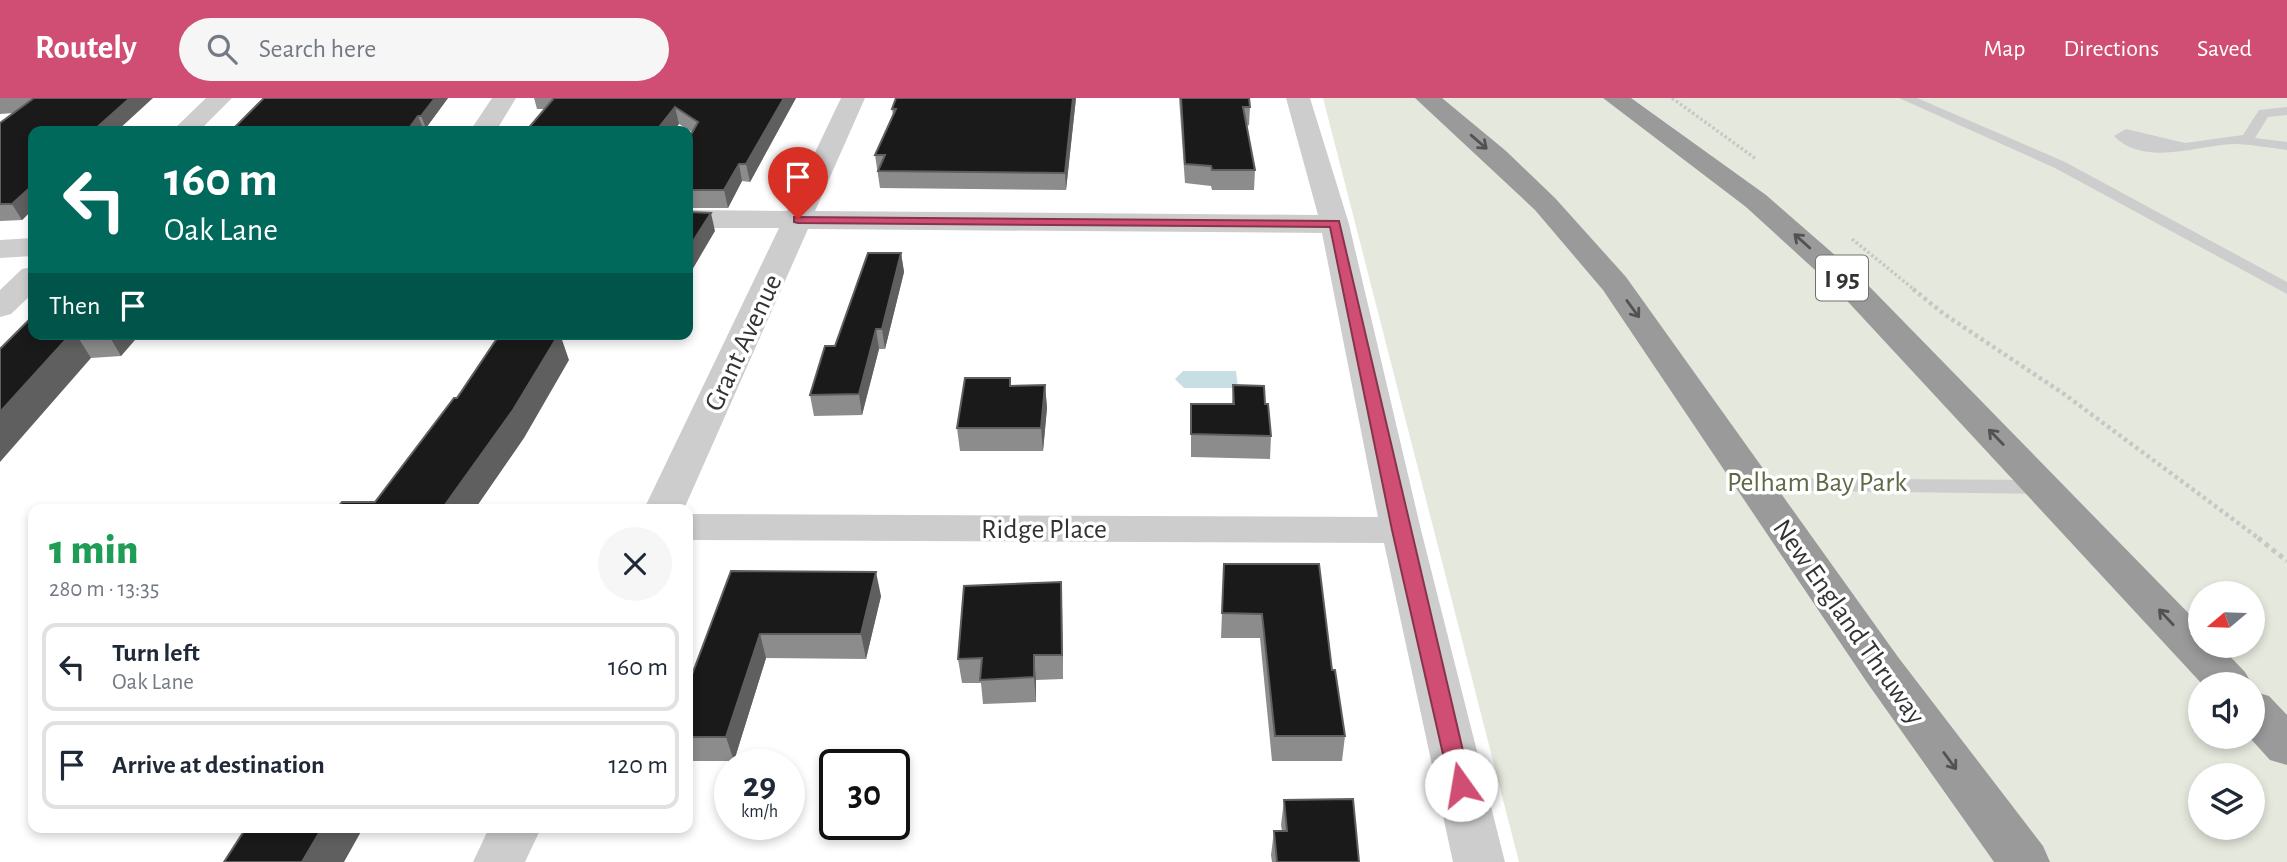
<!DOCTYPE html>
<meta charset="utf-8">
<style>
:root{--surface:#fff;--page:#f6f6f7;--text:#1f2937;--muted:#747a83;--line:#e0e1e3;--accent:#d04e73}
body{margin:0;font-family:"Alegreya Sans",sans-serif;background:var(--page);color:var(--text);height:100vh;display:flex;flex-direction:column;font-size:26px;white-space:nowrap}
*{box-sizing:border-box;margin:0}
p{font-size:23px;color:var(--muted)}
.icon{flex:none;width:38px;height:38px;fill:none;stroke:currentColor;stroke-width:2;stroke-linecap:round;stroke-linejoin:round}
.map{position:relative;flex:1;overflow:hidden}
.sheet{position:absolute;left:28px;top:406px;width:665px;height:329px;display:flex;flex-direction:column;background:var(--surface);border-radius:14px;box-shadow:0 4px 10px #0003}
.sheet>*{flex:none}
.top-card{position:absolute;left:28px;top:28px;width:665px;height:214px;border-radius:14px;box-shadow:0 4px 10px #0003;background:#00695c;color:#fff;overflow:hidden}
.needle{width:46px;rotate:251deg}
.fabs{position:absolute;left:2188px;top:483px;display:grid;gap:14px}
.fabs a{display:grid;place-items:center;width:77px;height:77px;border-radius:50%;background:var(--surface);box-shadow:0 4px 10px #0003;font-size:35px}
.speed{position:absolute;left:714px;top:651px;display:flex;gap:14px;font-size:35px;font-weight:700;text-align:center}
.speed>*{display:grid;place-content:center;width:91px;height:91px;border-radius:50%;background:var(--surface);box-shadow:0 4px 10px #0003;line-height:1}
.speed small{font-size:18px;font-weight:400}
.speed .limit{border:4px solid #111;border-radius:10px;background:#fff;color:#111}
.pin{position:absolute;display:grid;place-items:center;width:60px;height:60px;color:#fff;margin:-72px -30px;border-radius:50% 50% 50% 0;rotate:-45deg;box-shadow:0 0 7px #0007}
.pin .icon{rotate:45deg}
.me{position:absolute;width:77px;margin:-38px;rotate:347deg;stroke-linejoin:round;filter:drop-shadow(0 0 5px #0008)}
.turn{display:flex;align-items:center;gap:24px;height:147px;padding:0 21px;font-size:32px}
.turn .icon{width:91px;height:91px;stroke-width:2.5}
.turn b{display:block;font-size:49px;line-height:60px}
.then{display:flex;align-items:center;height:66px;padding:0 21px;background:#0003;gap:14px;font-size:26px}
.round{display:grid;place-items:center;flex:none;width:74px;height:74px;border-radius:37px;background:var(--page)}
.headline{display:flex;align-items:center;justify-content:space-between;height:119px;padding:0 21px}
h1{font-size:42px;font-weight:800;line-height:52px;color:#1e9e55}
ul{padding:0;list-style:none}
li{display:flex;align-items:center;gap:21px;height:88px;margin:0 14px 10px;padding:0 7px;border:4px solid var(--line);border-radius:14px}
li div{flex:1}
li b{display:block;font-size:26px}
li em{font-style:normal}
header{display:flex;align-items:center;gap:42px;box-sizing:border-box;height:98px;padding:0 35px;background:var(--accent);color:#fff}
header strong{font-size:33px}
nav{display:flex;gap:38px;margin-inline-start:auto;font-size:24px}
.search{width:490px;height:63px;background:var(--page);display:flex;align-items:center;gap:18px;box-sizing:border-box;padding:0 24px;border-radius:38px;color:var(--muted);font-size:26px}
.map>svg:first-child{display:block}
.green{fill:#e5e8dd;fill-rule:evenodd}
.water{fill:#c7dee2}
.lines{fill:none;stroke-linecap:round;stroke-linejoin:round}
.path-far2{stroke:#c7c7c7;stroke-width:3.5;stroke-dasharray:2.5 2.5;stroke-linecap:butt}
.path-far1{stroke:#c7c7c7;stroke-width:4.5;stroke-dasharray:3.5 3.5;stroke-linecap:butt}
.path{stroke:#c7c7c7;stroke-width:5;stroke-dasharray:4.5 4.5;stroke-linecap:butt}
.lane{fill:#cdcdcd;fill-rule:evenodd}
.street{fill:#cdcdcd;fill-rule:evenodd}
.highway{fill:#9a9a9a;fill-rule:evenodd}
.wall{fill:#8c8c8c}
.shaded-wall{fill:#5f5f5f}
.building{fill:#1a1a1a;stroke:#5f5f5f;stroke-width:2}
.oneway{stroke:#525252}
.route{fill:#d04e73;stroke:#87334b;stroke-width:2}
.labels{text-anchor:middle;stroke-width:7;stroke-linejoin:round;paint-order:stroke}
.shield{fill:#fff;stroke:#707070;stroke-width:2}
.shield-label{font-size:26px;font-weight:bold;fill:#333}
.street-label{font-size:28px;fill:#333;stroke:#fff}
.park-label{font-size:28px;fill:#5e6945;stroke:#fff}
</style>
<header>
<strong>Routely</strong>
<div class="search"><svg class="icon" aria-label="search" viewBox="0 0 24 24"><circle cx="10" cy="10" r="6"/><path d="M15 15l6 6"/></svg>Search here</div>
<nav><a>Map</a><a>Directions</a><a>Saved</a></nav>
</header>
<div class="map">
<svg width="2287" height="764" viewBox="0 0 2287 764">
<rect width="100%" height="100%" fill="#fff"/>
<!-- green -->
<path class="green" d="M 1323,0 L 2287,0 L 2287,764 L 1519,764 ZM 2200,495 L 2252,495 L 2252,548 L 2200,548 ZM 2200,586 L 2252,586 L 2252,639 L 2200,639 ZM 2200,677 L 2252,677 L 2252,730 L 2200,730 Z"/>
<!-- water -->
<path class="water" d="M 1183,273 L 1236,273 L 1238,290 L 1184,290 L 1175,281 Z"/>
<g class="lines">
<!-- path-far2 -->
<path class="path-far2" d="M 1672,0 L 1756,61
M 1852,141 L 1916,193"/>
<!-- path-far1 -->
<path class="path-far1" d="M 1913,191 L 1944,216 L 2064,296 L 2261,442"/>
<!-- path -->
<path class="path" d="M 2258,440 L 2287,463"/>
<!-- lane -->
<path class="lane" d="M 1899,0 L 1917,0 L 2065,64 L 2287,184 L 2287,196 L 2055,70 Z
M 2287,9 L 2287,17 L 2268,19 L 2255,40 L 2287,44 L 2287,52 C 2271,50 2254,47 2237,46 C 2200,46 2145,70 2114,38 L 2126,31 L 2185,45 L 2243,37 L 2259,12 Z
M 1755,380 L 2044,382 L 2055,389 L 2044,396 L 1748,392 L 1744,387 Z"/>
<!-- street -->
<path class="street" d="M 206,0 L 232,0 L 199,33 L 172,33 Z
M 492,0 L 516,0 L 496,33 L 470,33 Z
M 841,0 L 865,0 L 815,113 L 1318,117 L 1286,0 L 1310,0 L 1349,126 L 1421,432 L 1505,764 L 1453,764 L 1384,445 L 688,442 L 688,416 L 1378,419 L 1322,135 L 808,131 L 684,411 L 644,411 L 779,130 L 688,130 L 688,112 L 787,113 Z
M 33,140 L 33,158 L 0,160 L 0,142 Z
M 33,169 L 33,195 L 11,216 L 0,219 L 0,192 L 22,171 Z
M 489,730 L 541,730 L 525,764 L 473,764 Z"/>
<!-- highway -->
<path class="highway" d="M 1415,0 L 1442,0 L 1506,53 L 1555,100 L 1626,179 L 1898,559 L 2043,748 L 2050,764 L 1994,764 L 1866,583 L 1603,192 L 1535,112 Z
M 1603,0 L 1631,0 L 1766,97 L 1860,179 L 2200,527 L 2200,548 L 2220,548 L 2245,574 L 2252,586 L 2202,586 L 1838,193 L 1746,109 Z
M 2252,593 L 2269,598 L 2287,617 L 2287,667 L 2270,662 L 2249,639 L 2252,639 Z"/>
</g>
<!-- wall -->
<path class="wall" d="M 0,0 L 153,0 L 33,33 L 33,111 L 22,122 L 0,123 L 0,25 L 14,15 L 0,16 Z
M 264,0 L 448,0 L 426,30 L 423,30 Z
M 534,0 L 796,0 L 750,84 L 742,83 L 728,110 L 688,110 L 688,42 L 692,34 L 679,26 L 673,33 L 526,33 L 545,11 L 537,11 Z
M 896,0 L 1076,0 L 1066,92 L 880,90 L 875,57 L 893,18 L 892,11 Z
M 1179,0 L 1249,0 L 1250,9 L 1249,27 L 1247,28 L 1255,72 L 1254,92 L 1212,92 L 1211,88 L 1185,85 Z
M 901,155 L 904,174 L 885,251 L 879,251 L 862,317 L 814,318 L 810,297 L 835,248 Z
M 33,236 L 140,236 L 121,258 L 91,260 Z
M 604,236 L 661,236 L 659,241 L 606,242 Z
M 1010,280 L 1011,287 L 1045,287 L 1047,310 L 1043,353 L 960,353 L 957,330 Z
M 1233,287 L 1265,306 L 1271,338 L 1270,361 L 1191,359 L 1191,306 L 1232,306 Z
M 1224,466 L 1332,572 L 1345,638 L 1342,663 L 1272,663 L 1260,540 L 1221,540 Z
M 731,473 L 881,498 L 866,561 L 766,560 L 734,663 L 688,663 L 688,582 L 690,582 Z
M 1061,484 L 1063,581 L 1036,582 L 1036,604 L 983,606 L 981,585 L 962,585 L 958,561 Z
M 1284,702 L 1359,764 L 1272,764 L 1271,757 L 1274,733 L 1282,733 L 1281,727 Z"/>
<!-- shaded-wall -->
<path class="shaded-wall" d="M 130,0 L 153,0 L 117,33 L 93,33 Z
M 435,0 L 448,0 L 426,30 L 421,18 Z
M 784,0 L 796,0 L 750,84 L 746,66 Z
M 1073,0 L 1076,0 L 1066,92 L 1065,75 Z
M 675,9 L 679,26 L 673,33 L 656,33 Z
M 418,18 L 423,30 L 420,33 L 407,33 Z
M 739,66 L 742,83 L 728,110 L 724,92 Z
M 33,87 L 33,111 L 22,122 L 12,106 Z
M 711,115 L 715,133 L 688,179 L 688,151 Z
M 901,155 L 904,174 L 885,251 L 882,231 Z
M 876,231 L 879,251 L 862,317 L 859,296 Z
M 71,236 L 76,236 L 91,260 L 0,364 L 0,314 Z
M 108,236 L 140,236 L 121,258 Z
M 559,236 L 560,236 L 569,262 L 524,340 L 475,411 L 442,411 Z
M 1045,287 L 1047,310 L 1043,353 L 1041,330 Z
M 876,474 L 881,498 L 866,561 L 861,536 Z
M 1061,484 L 1062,508 L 1063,581 L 1062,557 Z
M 760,536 L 766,560 L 734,663 L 726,639 Z
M 1034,557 L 1036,582 L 1036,604 L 1034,579 Z
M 322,730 L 363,730 L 344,764 L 302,764 Z"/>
<!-- building -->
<path class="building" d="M 34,0 L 130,0 L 93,33 L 33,33 L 33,87 L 12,106 L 0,106 L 0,25 Z
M 264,0 L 435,0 L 421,18 L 418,18 L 407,33 L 231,33 Z
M 554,0 L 784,0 L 746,66 L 739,66 L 724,92 L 688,92 L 688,73 L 689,70 L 688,70 L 688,55 L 690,52 L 688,52 L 688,42 L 698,24 L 675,9 L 656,33 L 526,33 Z
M 896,0 L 1073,0 L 1065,75 L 878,73 L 885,57 L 875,57 L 896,11 L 892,11 Z
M 1181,0 L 1249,0 L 1250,9 L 1243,9 L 1255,72 L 1212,72 L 1211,68 L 1185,66 Z
M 688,114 L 711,115 L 688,151 Z
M 868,155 L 901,155 L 882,231 L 876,231 L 859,296 L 810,297 L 825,248 L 835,248 Z
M 33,218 L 33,236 L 71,236 L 0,314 L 0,251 Z
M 500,236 L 559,236 L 513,312 L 442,411 L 336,411 L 342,404 L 375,404 L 454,300 L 457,300 Z
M 965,280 L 1010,280 L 1010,288 L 1045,287 L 1041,330 L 957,330 Z
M 1233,287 L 1264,288 L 1265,306 L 1268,306 L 1271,338 L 1191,336 L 1191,306 L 1234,306 Z
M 1224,466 L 1319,466 L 1332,572 L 1335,572 L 1345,638 L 1275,638 L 1262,516 L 1222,515 Z
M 731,473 L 876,474 L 861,536 L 760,536 L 726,639 L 688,639 L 688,582 L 690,582 Z
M 1061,484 L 1062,557 L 1034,557 L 1034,579 L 980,582 L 982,560 L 958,561 L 964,488 Z
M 1353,701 L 1359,764 L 1277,764 L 1274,733 L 1287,733 L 1284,702 Z
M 246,730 L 322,730 L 302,764 L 224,764 Z"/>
<!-- one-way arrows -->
<defs><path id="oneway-shaft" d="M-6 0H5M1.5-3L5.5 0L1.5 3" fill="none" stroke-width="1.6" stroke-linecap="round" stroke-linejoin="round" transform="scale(1.75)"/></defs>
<g class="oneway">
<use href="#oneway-shaft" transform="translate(1479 44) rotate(41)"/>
<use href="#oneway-shaft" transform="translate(1802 143) rotate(-138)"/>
<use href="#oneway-shaft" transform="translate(1633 211) rotate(54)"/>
<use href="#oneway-shaft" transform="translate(1996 339) rotate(-134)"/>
<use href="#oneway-shaft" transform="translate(2166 519) rotate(-133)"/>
<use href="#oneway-shaft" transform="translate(1950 663) rotate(54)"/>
</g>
<!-- route -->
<path class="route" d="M 794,119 L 1339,123 L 1471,687 L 1468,693 L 1461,696 L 1453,693 L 1450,687 L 1392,432 L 1330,129 L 798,125 L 794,124 Z"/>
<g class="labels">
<!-- shield labels -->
<rect class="shield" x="1816" y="157.5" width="52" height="45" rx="5"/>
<g class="shield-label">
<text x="1842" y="189">I 95</text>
</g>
<!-- street labels -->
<g class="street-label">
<text transform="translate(742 244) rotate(-65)" y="10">Grant Avenue</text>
<text x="1044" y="440">Ridge Place</text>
<text transform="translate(1850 523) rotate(55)" y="10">New England Thruway</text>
</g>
<!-- park labels -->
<g class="park-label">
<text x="1817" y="393">Pelham Bay Park</text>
</g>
</g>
</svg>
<div class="fabs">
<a><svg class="needle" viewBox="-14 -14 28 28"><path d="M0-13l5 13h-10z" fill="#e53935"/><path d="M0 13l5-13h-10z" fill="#747a83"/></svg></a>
<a><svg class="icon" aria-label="sound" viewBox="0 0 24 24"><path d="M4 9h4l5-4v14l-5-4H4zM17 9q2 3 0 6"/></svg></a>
<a><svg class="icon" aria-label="layers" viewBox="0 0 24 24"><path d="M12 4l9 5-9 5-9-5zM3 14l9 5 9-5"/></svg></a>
</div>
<div class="speed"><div>29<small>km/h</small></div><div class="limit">30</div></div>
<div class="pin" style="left:798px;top:121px;background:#d93025"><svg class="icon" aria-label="arrive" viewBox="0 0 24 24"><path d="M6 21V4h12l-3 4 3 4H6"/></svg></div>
<svg class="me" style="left:1461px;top:687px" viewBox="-20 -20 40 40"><circle r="19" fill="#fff"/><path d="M0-13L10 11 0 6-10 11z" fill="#d04e73"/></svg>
<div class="top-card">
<div class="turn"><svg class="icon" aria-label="left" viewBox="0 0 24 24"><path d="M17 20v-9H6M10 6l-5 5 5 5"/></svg><div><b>160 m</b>Oak Lane</div></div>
<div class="then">Then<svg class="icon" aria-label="arrive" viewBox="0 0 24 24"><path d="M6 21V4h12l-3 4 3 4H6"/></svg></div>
</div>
<section class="sheet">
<div class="headline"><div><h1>1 min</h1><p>280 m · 13:35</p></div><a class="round"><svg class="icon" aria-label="close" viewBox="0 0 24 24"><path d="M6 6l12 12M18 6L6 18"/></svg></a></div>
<ul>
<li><svg class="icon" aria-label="left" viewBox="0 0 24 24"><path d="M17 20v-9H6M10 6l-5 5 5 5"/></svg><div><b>Turn left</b><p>Oak Lane</p></div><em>160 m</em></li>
<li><svg class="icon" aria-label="arrive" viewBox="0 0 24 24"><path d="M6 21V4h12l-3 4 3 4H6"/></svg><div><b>Arrive at destination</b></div><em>120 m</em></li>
</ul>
</section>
</div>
